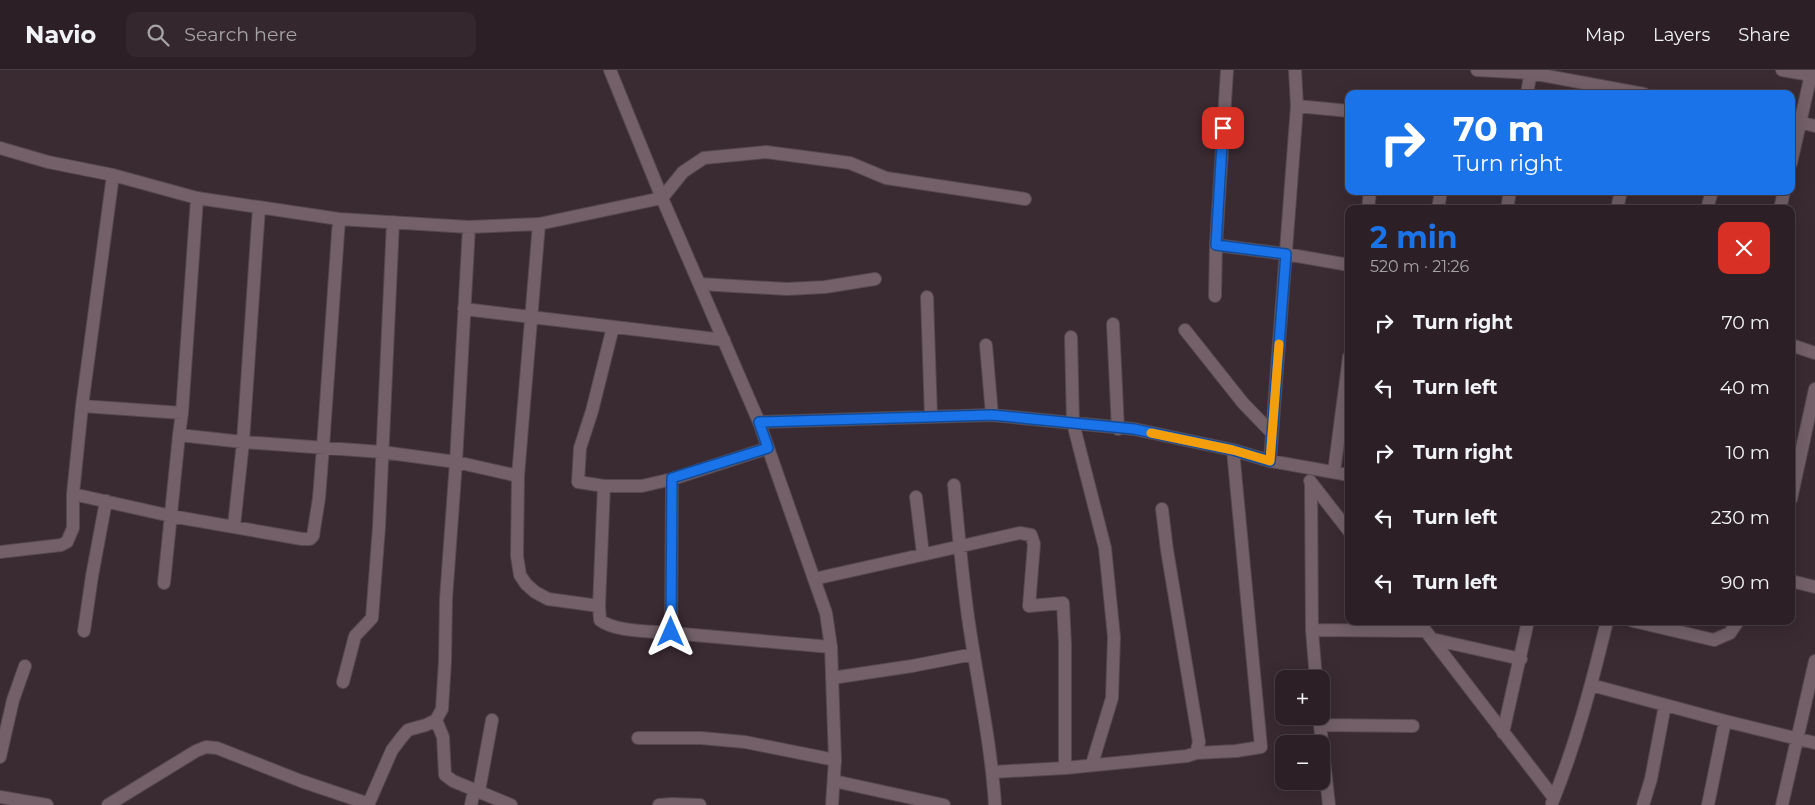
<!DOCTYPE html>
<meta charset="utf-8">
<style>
:root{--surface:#2c2026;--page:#34282e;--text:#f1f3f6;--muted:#a6a3a7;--line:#483e43;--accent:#1a73e8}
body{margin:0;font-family:Montserrat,sans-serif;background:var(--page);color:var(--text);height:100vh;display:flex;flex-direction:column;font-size:19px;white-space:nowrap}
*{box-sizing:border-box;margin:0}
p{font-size:16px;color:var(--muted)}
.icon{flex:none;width:28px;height:28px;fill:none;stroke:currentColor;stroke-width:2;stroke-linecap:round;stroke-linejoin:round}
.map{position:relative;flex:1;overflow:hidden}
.side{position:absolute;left:1345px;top:135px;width:450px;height:420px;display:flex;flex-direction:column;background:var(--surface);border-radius:10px;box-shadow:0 5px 20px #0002,0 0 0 1px var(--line)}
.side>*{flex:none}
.hud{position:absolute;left:1345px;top:20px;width:450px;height:105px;border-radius:10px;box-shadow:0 5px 20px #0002,0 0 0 1px var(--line);background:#1a73e8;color:#fff;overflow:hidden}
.tools{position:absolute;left:1275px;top:600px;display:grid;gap:10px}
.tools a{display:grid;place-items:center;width:55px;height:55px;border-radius:10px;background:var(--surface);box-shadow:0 5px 20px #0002,0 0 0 1px var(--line);font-size:25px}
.pin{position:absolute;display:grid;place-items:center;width:42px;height:42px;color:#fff;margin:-21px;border-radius:10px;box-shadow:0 2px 8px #0006}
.me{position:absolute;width:55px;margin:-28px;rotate:0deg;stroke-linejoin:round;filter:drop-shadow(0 0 4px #0008)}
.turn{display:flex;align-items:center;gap:18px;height:105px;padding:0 25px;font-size:22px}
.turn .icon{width:65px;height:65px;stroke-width:2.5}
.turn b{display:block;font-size:35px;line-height:42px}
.round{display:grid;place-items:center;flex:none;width:52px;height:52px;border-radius:10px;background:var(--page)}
.headline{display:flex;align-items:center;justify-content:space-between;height:85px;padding:0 25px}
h1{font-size:30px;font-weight:700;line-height:38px;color:var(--accent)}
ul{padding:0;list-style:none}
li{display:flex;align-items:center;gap:15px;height:65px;padding:0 25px}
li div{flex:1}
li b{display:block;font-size:19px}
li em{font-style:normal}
header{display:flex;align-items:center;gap:30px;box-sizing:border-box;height:70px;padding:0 25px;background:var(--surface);border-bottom:1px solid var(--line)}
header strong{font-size:24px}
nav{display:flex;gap:28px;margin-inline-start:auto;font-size:18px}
.search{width:350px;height:45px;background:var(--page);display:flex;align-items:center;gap:12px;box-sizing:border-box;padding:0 18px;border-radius:10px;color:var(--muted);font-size:19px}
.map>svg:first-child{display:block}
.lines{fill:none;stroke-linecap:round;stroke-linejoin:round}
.minor-casing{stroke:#56484f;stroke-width:14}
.tertiary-casing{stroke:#56484f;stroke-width:14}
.minor{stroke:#736069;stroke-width:12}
.tertiary{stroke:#736069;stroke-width:12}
.route-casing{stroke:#114b97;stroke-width:12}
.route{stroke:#1a73e8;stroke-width:9}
.slow{stroke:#f59e0b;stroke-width:9}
</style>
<header>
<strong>Navio</strong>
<div class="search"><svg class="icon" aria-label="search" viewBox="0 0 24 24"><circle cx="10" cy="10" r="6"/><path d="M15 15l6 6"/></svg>Search here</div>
<nav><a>Map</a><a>Layers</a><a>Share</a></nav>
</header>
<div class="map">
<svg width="1815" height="735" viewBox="0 0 1815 735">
<rect width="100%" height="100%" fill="#3a2a32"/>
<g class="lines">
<!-- minor casing -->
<g class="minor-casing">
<path id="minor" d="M 1477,0 L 1531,3 L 1644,24
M 1782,0 L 1811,5
M 1527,24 L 1531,0
M 1297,36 L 1349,41
M 1791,50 L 1815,56
M 0,78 L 48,92 L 113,105 L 197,128 L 339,149 L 469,157 L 539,154 L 662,128 L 683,102 L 704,88 L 766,82 L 850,93 L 886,108 L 1025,129
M 1791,93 L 1812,0
M 1368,139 L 1370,121
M 1438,139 L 1441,121
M 1507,139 L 1510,121
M 1617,139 L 1621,121
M 1707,139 L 1712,121
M 1780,139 L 1784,121
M 539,154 L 518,406 L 517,486 L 520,505 L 526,514 L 535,522 L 548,529 L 599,536
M 1216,175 L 1286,184 L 1349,195
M 700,214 L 787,219 L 825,217 L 875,209
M 1215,226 L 1216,175 L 1227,0
M 927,227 L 931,347
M 464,239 L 724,270
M 1113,254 L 1118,359
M 1185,260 L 1243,333 L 1272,363
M 1071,267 L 1073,353 L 1105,478 L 1114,567 L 1112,628 L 1092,694
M 986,275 L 992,345
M 1791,275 L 1815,283
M 82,336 L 182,343
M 759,352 L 992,345 L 1134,359 L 1233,380 L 1270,391 L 1349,405
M 179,365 L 243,372 L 382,382 L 456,392 L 518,406
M 768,378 L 672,409 L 671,563 L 831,577
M 1270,391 L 1297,36 L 1295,0
M 1334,402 L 1349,287
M 1310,411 L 1349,461
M 1311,414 L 1312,560 L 1425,561
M 954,415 C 958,459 962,503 968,547 C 977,610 991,672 995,735
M 604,416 L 578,412 L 580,378 L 592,341 L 613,257
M 73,424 L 171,446 L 302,469 L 310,469 L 313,466 L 319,428 L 323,377 L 339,149
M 916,427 L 923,484
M 1791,429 L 1815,319
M 234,456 L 243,372 L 259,137
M 0,482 L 61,475 L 67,472 L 73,458 L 73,424 L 82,336 L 113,105
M 814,509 L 1020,463 L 1031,465 L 1034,474 L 1029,536 L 1063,533 L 1065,574 L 1065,698
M 1791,511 L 1815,517
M 164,513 L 179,365 L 182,343 L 197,128
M 1418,551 L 1554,728
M 1633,551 L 1714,570 L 1730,563 L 1738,551
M 1312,560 L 1316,609
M 84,561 L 92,506 L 106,431
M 671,563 C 651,561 615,562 600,550 L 599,536 L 604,416 L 642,416 L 672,409
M 1432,569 L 1521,589
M 832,608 L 912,596 L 974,584
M 343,612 L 355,566 L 372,548 L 379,457 L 393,152
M 1591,615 L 1725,651 L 1815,673
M 1319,646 L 1329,735
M 436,650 L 443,667 L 445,705 L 453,711 L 511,735
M 1320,655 L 1413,656
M 1503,663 L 1528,551
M 638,668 L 701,668 L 745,672 L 835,690
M 1196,683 L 1236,681 L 1261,677 L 1233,380
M 0,687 L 13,630 L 25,596
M 993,702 L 1065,698 L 1187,686 L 1196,683 L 1199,672 L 1167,480 L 1162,439
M 834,711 L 944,735
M 479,721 L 492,650
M 0,727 L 47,735
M 1552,733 C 1576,674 1592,613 1607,551
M 108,735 L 196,681 L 206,677 L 217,678 L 301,711 L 369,734
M 368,735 L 392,680 L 402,667 L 408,660 L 426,655 L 436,650 L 442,639 L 445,591 L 446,529 L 456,392 L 469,157
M 471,735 L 474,720
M 659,735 L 672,734 L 700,735
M 1643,735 L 1651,709 L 1665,635
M 1708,735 L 1725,651
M 1782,735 L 1815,591"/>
</g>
<!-- tertiary casing -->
<g class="tertiary-casing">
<path id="tertiary" d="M 610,0 L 662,128 L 759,352 L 826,543 L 831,577 L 835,690 L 832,735"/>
</g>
<!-- minor -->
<use href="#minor" class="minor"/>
<!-- tertiary -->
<use href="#tertiary" class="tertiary"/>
</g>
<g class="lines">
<!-- route casing -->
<g class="route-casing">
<path id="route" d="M 671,562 L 672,408 L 768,378 L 759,352 L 992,345 L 1134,359 L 1233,380 L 1270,391 L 1286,184 L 1216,175 L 1223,58"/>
</g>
<!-- route -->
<use href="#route" class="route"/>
<!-- slow -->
<path class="slow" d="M 1151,363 L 1233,380 L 1270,391 L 1279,274"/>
</g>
</svg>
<div class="tools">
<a>+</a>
<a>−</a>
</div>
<div class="pin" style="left:1223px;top:58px;background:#d93025"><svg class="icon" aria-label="arrive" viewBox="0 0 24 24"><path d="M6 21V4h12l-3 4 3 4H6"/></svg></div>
<svg class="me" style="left:671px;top:562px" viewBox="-20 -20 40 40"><path d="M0-17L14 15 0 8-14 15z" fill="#1a73e8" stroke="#fff" stroke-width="4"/></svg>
<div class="hud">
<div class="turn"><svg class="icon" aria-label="right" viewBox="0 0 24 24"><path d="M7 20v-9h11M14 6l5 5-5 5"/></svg><div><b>70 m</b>Turn right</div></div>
</div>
<section class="side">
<div class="headline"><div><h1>2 min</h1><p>520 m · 21:26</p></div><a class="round" style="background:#d93025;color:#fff"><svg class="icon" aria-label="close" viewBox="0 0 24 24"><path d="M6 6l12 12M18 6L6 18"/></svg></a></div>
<ul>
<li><svg class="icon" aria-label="right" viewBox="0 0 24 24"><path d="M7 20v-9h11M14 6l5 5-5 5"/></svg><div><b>Turn right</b></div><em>70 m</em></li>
<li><svg class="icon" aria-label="left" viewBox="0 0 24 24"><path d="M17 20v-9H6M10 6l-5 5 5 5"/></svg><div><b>Turn left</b></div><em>40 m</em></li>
<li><svg class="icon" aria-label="right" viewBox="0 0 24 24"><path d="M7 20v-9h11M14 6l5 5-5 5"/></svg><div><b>Turn right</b></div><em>10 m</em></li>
<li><svg class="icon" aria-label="left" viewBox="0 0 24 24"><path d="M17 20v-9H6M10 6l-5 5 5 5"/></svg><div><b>Turn left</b></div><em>230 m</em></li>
<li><svg class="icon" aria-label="left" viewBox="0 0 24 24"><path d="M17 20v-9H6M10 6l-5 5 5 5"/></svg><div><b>Turn left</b></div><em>90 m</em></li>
</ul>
</section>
</div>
